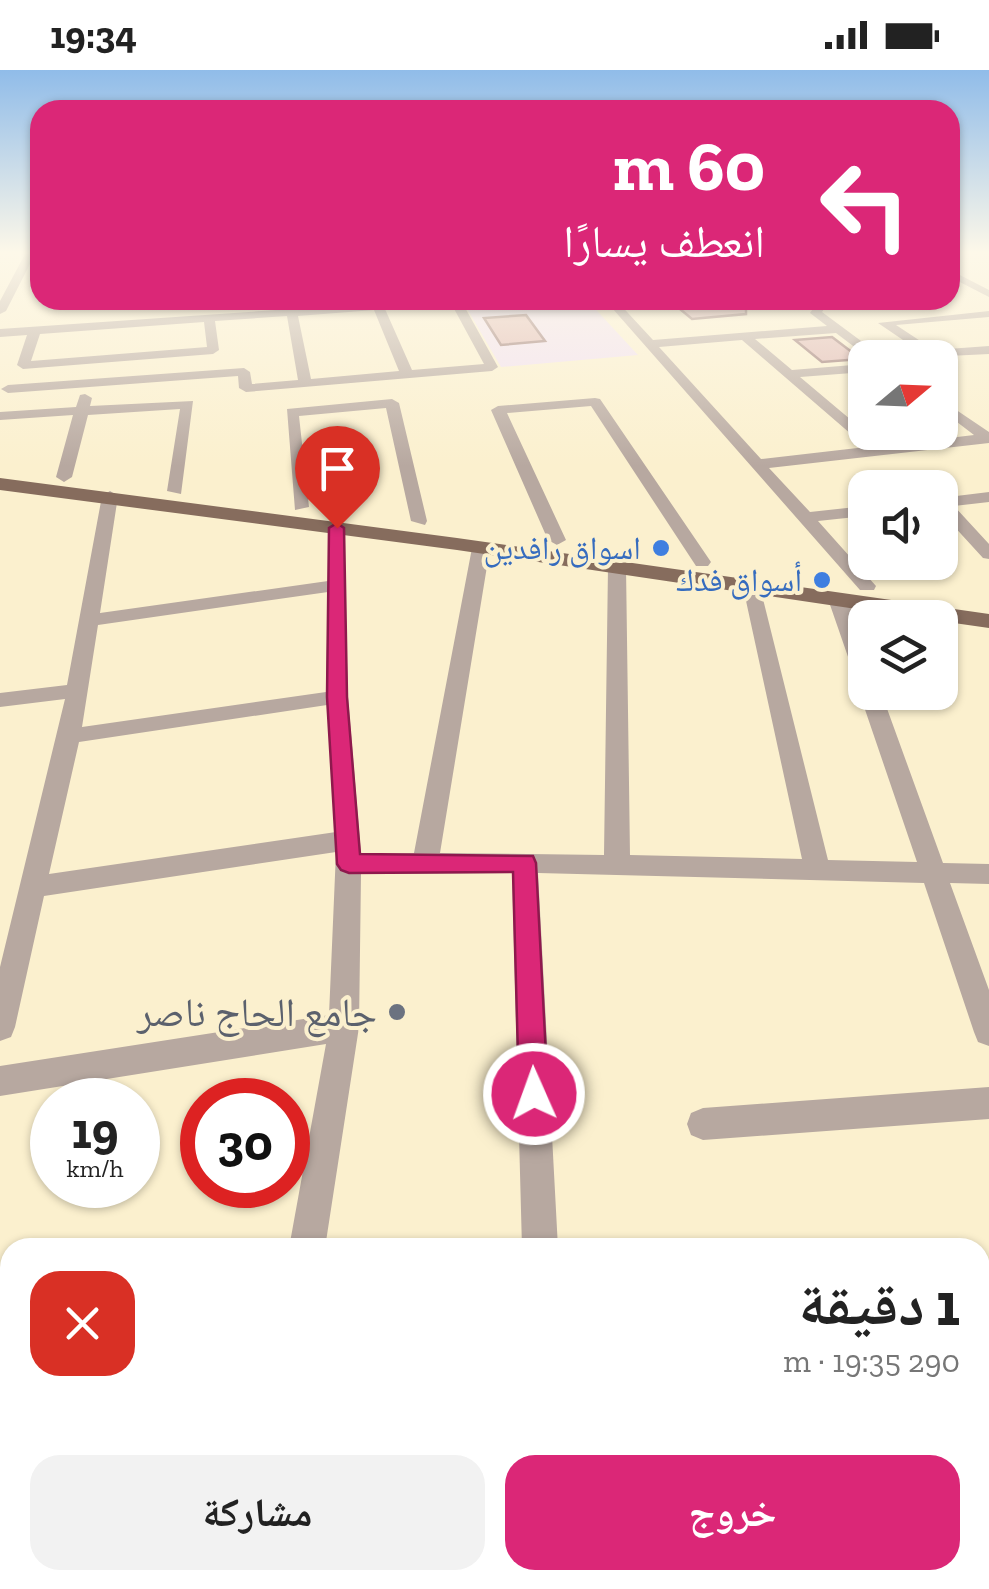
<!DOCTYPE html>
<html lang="ar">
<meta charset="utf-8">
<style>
:root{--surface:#fff;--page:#f2f2f2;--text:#222;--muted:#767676;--accent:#db2777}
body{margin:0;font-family:"Zilla Slab","Noto Naskh Arabic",serif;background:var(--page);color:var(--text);direction:rtl;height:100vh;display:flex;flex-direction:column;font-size:38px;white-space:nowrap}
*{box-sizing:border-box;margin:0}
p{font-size:32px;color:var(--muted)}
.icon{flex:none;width:55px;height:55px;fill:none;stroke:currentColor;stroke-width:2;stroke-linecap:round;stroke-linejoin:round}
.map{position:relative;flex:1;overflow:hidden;direction:ltr}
.sheet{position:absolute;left:0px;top:1168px;width:990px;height:352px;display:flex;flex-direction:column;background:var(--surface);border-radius:30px 30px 0 0;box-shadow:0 2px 8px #0004;direction:rtl}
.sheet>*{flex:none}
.hud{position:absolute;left:30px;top:30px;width:930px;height:210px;border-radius:30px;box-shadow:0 2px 8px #0004;direction:rtl;background:#db2777;color:#fff;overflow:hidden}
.needle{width:65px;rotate:71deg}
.buttons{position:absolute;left:848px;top:270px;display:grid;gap:20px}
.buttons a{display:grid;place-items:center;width:110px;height:110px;border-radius:20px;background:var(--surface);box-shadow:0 2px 8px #0004;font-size:50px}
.speed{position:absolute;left:30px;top:1008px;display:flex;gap:20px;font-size:50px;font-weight:700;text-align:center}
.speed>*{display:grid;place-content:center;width:130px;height:130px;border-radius:50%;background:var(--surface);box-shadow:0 2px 8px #0004;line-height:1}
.speed small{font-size:25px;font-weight:400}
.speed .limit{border:15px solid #d22;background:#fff;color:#111}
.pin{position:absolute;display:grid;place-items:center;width:85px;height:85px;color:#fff;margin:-102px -42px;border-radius:50% 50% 50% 0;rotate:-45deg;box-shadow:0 0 10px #0007}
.pin .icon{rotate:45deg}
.me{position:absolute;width:110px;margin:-55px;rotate:358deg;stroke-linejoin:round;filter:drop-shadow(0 0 8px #0008)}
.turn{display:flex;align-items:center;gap:35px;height:210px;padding:0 30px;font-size:45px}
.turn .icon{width:130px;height:130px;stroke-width:2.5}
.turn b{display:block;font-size:70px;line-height:85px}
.round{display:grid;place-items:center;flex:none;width:105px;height:105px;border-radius:30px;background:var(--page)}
.headline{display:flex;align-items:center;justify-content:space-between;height:170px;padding:0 30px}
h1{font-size:60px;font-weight:700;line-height:75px}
.primary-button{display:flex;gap:20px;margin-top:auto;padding:20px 30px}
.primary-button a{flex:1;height:115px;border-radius:30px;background:var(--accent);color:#fff;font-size:40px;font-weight:700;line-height:115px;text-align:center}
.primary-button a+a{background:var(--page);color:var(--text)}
.status{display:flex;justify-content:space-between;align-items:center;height:70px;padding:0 50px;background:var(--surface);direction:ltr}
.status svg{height:28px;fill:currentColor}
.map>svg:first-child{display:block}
.education{fill:#f1e0f3}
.green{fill:#b3cfb5}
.building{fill:#deb6b3;stroke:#967270;stroke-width:2.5}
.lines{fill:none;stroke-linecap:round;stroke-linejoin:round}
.minor{fill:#b7a8a0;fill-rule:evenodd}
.major{fill:#866c5d;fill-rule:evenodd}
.route{fill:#db2777;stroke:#8e194d;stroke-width:2.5}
.shop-dot{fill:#3f7fe0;stroke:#fbf0ce;stroke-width:4}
.worship-dot{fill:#6b7280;stroke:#fbf0ce;stroke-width:4}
.labels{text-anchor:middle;stroke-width:8;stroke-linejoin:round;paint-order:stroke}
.far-shop-label{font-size:32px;fill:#366cbe;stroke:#fbf0ce;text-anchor:end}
.worship-label{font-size:40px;fill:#5b616d;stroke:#fbf0ce;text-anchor:end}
</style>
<div class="status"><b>19:34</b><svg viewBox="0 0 49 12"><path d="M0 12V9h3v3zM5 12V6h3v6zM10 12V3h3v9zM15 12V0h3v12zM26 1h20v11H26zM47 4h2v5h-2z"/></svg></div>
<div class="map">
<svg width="989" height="1519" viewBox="0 0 989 1519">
<rect width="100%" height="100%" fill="#fbf0ce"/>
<!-- education -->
<path class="education" d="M 587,230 L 638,285 L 501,297 L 466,237 Z"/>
<!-- green -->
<path class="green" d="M 0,1501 L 10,1501 L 10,1510 L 123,1510 L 190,1515 L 189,1519 L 0,1519 Z"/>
<!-- building -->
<path class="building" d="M 669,230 L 746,230 L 746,244 L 692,249 Z
M 526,245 L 545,271 L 501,275 L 484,248 Z
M 832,267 L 861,289 L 822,292 L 795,270 Z"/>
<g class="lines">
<!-- minor -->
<path class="minor" d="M 25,184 L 35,184 L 6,241 L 0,244 L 0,231 Z
M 950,200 L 989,220 L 989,227 L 950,207 Z
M 477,230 L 463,234 L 498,297 L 492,301 L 246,322 L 239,318 L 238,306 L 8,323 L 1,319 L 8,315 L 244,298 L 250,302 L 252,314 L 298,310 L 287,246 L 215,251 L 219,280 L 213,284 L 23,299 L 17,295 L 27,265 L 0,267 L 0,259 L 378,233 ZM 452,235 L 484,294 L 412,300 L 385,239 ZM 374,240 L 399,301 L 311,309 L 298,246 ZM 204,252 L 207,277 L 31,291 L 40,264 Z
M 605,230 L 616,230 L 653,270 L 827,256 L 810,243 L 819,230 L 862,230 L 826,236 L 822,242 L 884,288 L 869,288 L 836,263 L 755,269 L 792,300 L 865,294 L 865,302 L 800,307 L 882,376 L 974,365 L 940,339 L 940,329 L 989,362 L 989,373 L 769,398 L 810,442 L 865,436 L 865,446 L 818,451 L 876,516 L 874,520 L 860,520 ZM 742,270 L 866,377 L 761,389 L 659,277 Z
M 989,241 L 989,247 L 896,255 L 934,280 L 989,276 L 989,284 L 928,287 L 878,253 Z
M 85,324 L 92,328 L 90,336 L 193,331 L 181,424 L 167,421 L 180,339 L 88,345 L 72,407 L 64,412 L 56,407 L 73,345 L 0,350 L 0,342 L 76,337 L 80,325 Z
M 595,328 L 600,329 L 711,492 L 708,496 L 696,496 L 591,336 L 507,343 L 566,470 L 557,475 L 548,470 L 491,340 L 498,336 Z
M 392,329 L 399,333 L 427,451 L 425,455 L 411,451 L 386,338 L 299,346 L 309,437 L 295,440 L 287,339 Z
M 110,421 L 118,426 L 100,543 L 328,511 L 329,458 L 343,454 L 348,627 L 361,784 L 414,783 L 472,478 L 481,473 L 490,478 L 440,783 L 604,785 L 608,497 L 617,492 L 626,497 L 630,785 L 802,789 L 743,517 L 745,513 L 759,513 L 828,790 L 917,792 L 859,622 L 865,616 L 865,622 L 881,622 L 943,793 L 989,794 L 989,814 L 950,813 L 989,920 L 989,976 L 978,972 L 974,962 L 924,813 L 538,803 L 558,1178 L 522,1178 L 512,803 L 361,804 L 359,957 L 325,1178 L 289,1178 L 326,974 L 0,1026 L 0,996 L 329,945 L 336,782 L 44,826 L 15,957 L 11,967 L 0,971 L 0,897 L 65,629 L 0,637 L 0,623 L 67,615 L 102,426 ZM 328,522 L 326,622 L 82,657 L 98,555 ZM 327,635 L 336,762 L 49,804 L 79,672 Z
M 989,422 L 989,432 L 954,436 L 989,474 L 989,489 L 983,488 L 940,441 L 940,428 Z
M 837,523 C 860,532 865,591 865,614 L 855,607 L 828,529 Z
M 989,1017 L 989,1049 L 703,1070 L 691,1065 L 687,1054 L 691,1043 L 703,1038 Z
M 184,1510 L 228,1510 L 227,1519 L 181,1519 Z"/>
<!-- major -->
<path class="major" d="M 0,408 L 457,468 L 989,544 L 989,558 L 940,551 L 940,548 L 917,548 L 457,480 L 0,420 Z
M 0,1208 L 10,1208 L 10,1254 L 0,1252 Z
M 10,1288 L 10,1389 L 0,1388 L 0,1292 Z
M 980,1311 L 989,1312 L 989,1360 L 980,1359 Z
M 980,1458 L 989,1459 L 989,1513 L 976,1510 L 980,1510 Z"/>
</g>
<!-- sky -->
<linearGradient id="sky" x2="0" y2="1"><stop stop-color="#90bce9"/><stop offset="0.46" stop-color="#fdf8e9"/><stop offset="1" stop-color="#fdf8e9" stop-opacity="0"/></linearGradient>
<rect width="989" height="396" fill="url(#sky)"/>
<!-- route -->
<path class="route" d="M 337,453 L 344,458 L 347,627 L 360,784 L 533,786 L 536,793 L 548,1024 L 544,1034 L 534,1038 L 523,1034 L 519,1024 L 513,802 L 349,803 L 341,800 L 337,794 L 327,627 L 329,458 Z"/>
<!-- markers -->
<g class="shop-dot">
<circle cx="661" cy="478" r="10"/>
<circle cx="822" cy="510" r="10"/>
</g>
<circle class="worship-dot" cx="397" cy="942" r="10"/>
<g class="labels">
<!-- far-shop labels -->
<g class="far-shop-label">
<text x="641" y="489">اسواق رافدين</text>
<text x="802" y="521">أسواق فدك</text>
</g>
<!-- worship labels -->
<g class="worship-label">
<text x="377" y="956">جامع الحاج ناصر</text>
</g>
</g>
</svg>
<div class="buttons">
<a><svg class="needle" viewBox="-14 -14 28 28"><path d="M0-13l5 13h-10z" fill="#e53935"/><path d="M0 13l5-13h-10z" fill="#767676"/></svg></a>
<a><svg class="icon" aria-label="sound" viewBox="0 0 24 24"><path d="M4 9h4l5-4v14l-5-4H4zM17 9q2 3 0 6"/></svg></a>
<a><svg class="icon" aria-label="layers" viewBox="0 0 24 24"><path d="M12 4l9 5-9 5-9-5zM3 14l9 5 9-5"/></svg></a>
</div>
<div class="speed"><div>19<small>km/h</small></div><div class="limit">30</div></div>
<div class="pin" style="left:337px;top:458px;background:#d93025"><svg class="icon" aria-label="arrive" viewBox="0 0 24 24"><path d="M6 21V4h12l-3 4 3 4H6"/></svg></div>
<svg class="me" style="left:534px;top:1024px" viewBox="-20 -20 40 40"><circle r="17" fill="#db2777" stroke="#fff" stroke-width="3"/><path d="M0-11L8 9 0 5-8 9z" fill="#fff"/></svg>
<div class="hud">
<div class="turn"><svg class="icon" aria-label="left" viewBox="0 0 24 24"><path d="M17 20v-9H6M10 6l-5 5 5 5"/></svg><div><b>60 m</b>انعطف يسارًا</div></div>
</div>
<section class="sheet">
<div class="headline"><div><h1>1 دقيقة</h1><p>290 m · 19:35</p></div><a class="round" style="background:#d93025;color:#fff"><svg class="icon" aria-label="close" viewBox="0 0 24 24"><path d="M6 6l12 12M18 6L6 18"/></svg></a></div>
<div class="primary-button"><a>خروج</a><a>مشاركة</a></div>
</section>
</div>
